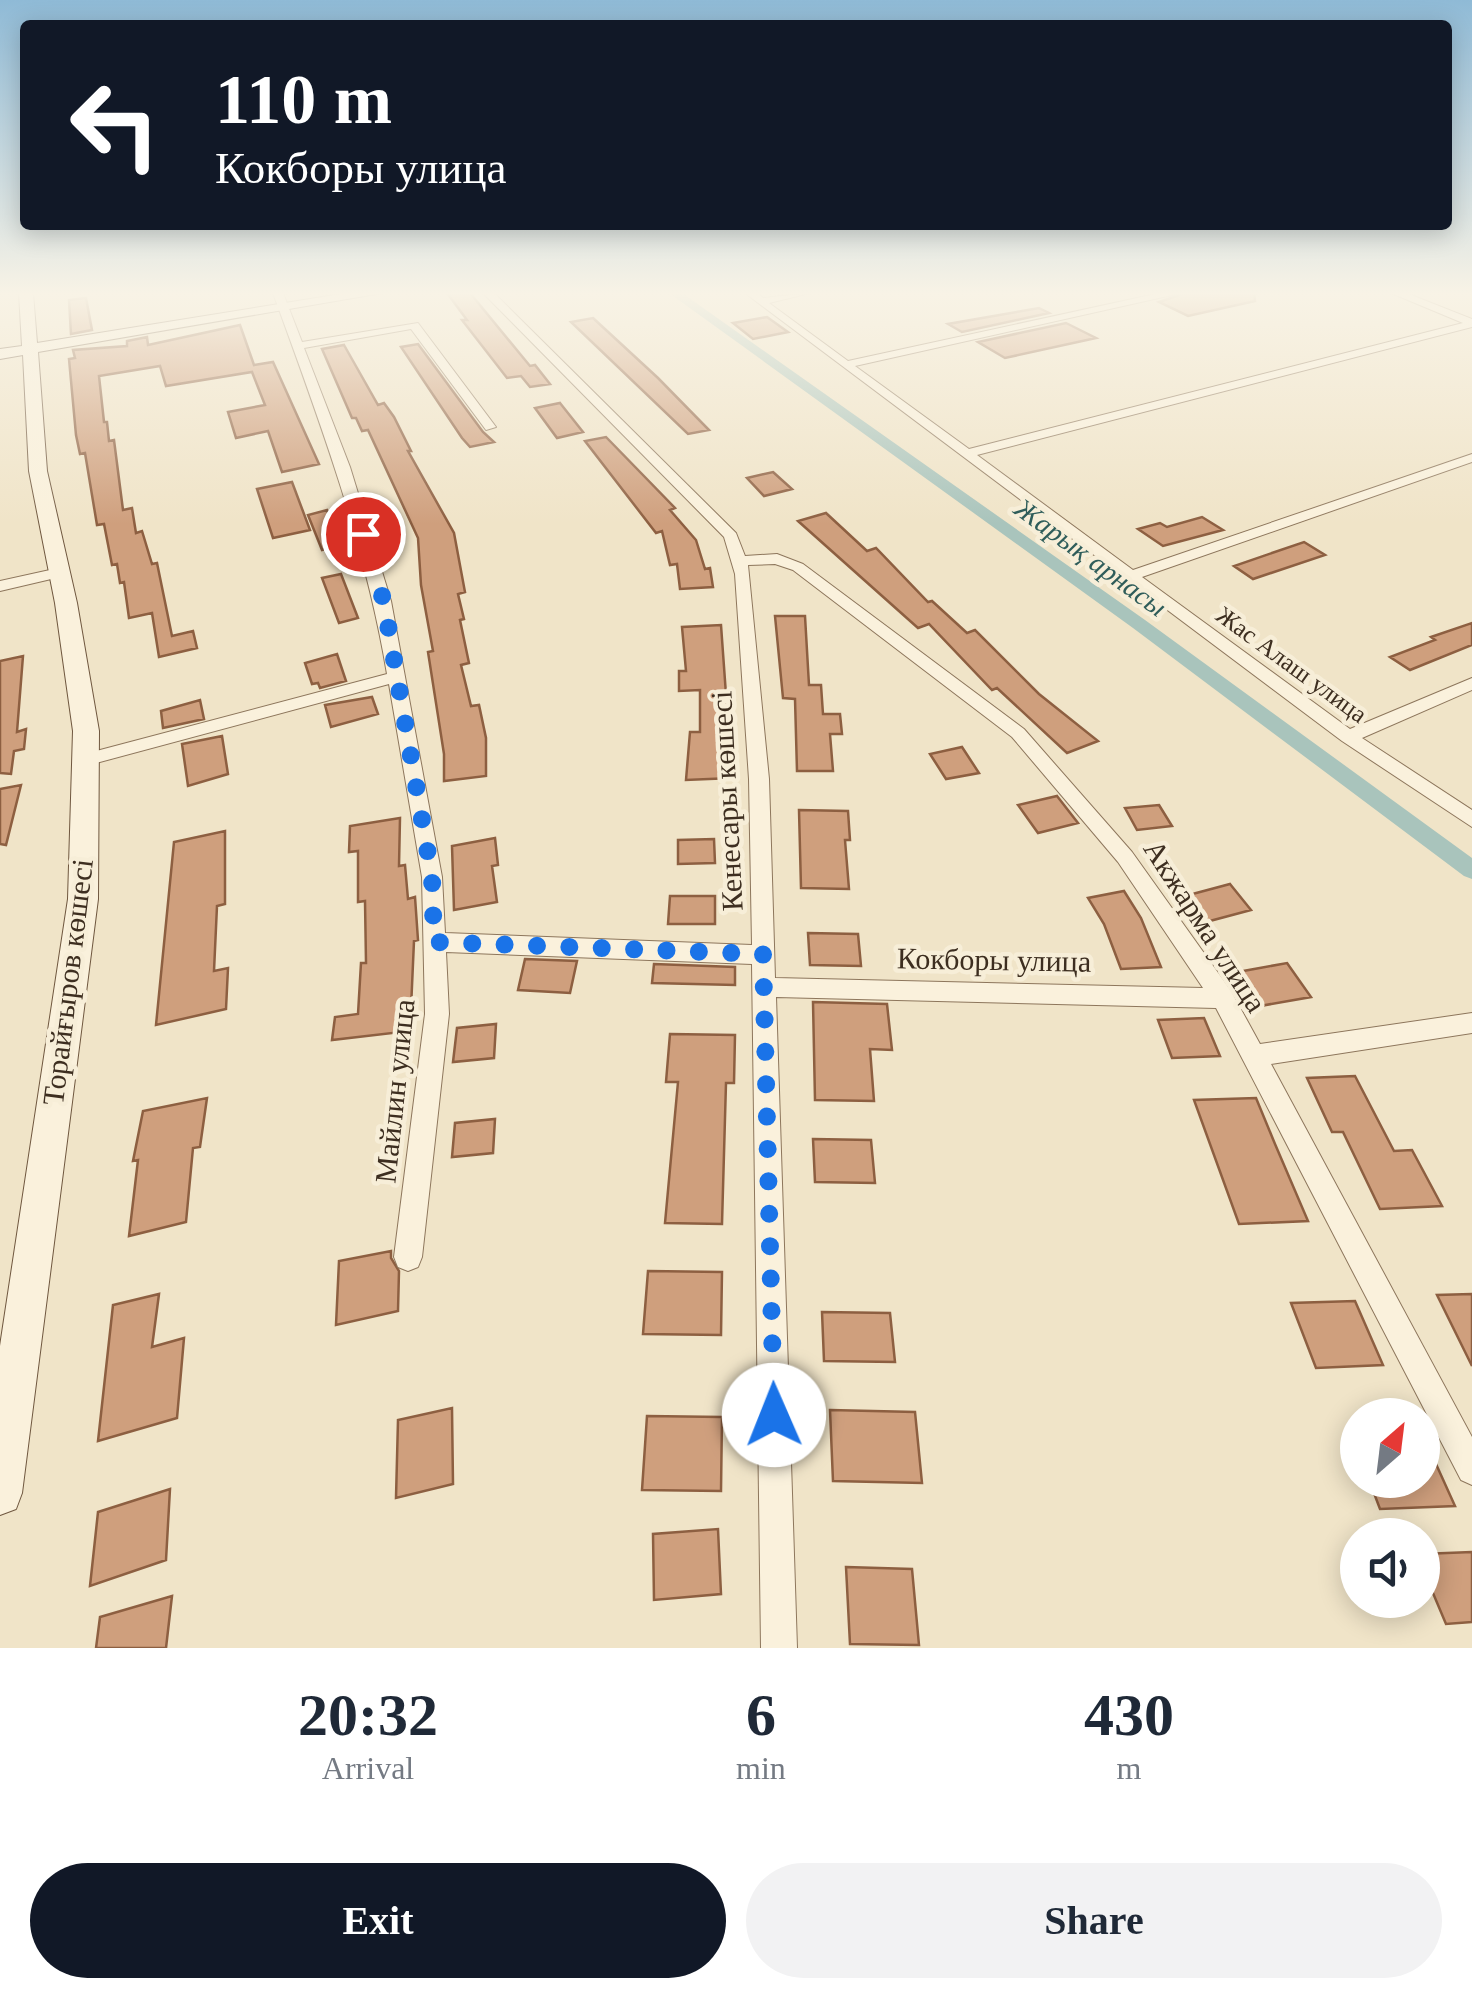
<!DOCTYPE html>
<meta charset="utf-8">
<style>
:root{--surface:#fff;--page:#f2f2f3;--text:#1f2937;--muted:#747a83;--accent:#111827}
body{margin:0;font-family:Georgia,serif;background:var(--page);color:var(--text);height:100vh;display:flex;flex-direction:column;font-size:38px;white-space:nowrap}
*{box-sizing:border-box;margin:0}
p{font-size:32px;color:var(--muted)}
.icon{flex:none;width:55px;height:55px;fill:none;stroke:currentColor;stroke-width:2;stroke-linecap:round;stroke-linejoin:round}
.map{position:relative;height:1648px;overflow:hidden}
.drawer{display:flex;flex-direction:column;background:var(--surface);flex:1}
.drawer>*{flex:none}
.guide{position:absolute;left:20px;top:20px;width:1432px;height:210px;border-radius:10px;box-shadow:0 5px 25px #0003;background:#111827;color:#fff;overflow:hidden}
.needle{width:65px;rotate:28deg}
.fabs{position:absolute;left:1340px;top:1398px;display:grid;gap:20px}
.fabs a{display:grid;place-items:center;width:100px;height:100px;border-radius:50%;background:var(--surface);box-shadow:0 5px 25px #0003;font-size:50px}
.pin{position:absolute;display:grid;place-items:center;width:85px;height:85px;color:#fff;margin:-42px;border:5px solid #fff;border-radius:50%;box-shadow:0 2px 10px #0007}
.me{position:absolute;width:110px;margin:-55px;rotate:359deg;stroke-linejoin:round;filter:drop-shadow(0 0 8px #0008)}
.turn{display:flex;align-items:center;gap:35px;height:210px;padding:0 30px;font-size:45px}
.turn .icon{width:130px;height:130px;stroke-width:2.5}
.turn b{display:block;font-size:70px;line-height:85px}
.eta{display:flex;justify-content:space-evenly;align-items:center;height:170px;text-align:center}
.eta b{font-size:60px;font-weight:600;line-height:70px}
.button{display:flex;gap:20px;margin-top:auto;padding:20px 30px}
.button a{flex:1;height:115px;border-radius:60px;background:var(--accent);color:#fff;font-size:40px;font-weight:600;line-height:115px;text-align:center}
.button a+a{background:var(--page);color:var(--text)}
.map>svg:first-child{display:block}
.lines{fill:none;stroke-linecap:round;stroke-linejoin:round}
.canal{fill:#a9c4bc;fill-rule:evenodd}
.building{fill:#cf9f7d;stroke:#8d5f41;stroke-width:2.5}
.street-casing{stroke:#8d765c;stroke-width:2}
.secondary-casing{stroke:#6f573f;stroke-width:2}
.street{fill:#faf1dc;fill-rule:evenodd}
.secondary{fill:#faf1dc;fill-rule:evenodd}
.route{stroke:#1a73e8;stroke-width:18;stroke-dasharray:0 32.4}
.labels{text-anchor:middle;stroke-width:9;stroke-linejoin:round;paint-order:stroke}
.far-street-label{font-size:25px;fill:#3d2e20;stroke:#f7eed8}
.far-water-label{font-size:28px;font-style:italic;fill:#2f5d5a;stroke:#f7eed8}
.street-label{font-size:30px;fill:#3d2e20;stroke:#f7eed8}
</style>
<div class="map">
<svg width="1472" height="1648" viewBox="0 0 1472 1648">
<rect width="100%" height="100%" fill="#f0e4c8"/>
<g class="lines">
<!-- canal -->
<path class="canal" d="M 669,293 L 682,293 L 1145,620 L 1472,858 L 1472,879 L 1464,876 L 1133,628 Z"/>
</g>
<!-- building -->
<path class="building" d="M 447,293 L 470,293 L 530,366 L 535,365 L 550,384 L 530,387 L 521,376 L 507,378 L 462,320 L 467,320 Z
M 1185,293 L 1254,293 L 1255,301 L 1188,316 L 1159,302 Z
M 86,298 L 92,330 L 71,334 L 69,300 Z
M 1039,308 L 1049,313 L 962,332 L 948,324 Z
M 767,317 L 788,332 L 753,339 L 733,323 Z
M 593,318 L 658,378 L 709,430 L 688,434 L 571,322 Z
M 1066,323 L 1096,338 L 1005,358 L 978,342 Z
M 240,325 L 254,365 L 273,362 L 319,464 L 282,472 L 268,431 L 236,438 L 228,412 L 265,405 L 252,372 L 166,386 L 160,366 L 99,376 L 104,422 L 107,422 L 109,441 L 114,440 L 123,510 L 132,508 L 136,533 L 142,531 L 152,564 L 157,563 L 172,636 L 193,631 L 197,648 L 159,657 L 152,613 L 129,618 L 124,582 L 120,583 L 117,564 L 112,565 L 104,524 L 97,525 L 85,453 L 80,454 L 76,435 L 69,359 L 75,358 L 73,350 L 127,346 L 127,341 L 147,337 L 148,345 Z
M 418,344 L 483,432 L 494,442 L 470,447 L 462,438 L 401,347 Z
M 344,345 L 378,405 L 384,403 L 394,417 L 411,451 L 408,451 L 454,533 L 465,592 L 458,594 L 464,619 L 460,620 L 469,663 L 461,665 L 471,706 L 479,705 L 486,738 L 486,776 L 444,781 L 444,754 L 428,652 L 433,651 L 421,585 L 418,538 L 368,430 L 362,431 L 356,418 L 352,418 L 322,349 Z
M 560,403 L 583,432 L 557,438 L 535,408 Z
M 606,437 L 675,508 L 670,510 L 696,540 L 705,569 L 710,568 L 713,587 L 680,589 L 677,564 L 670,565 L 662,531 L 656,533 L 585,441 Z
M 773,472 L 792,489 L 764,496 L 747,478 Z
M 292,482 L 310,530 L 273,538 L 257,489 Z
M 327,510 L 334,528 L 345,525 L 353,542 L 322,550 L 308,515 Z
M 826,513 L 867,551 L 876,548 L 928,602 L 932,601 L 967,633 L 975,630 L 1039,694 L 1098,741 L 1067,753 L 997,688 L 992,690 L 929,624 L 918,628 L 798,521 Z
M 1202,517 L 1223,530 L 1163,546 L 1138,529 L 1160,523 L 1167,527 Z
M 1304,542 L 1325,555 L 1253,579 L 1234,566 Z
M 341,574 L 358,618 L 339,623 L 322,578 Z
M 775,616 L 805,616 L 809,685 L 821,685 L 823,714 L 840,714 L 842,734 L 830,734 L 833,771 L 797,771 L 795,699 L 783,698 Z
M 1472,623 L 1472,645 L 1410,670 L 1390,657 L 1435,640 L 1431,637 Z
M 721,625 L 732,778 L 686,780 L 690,732 L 700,732 L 700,690 L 679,691 L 679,671 L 686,671 L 682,627 Z
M 337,654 L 346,681 L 320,688 L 318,683 L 312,684 L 305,663 Z
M 23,656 L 17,732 L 26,729 L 24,749 L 14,751 L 11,774 L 0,773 L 0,661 Z
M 372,697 L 378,714 L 331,727 L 325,705 Z
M 200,700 L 204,719 L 163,728 L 161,711 Z
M 222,736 L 228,774 L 188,786 L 182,744 Z
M 962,747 L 979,773 L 946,779 L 930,754 Z
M 21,785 L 6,845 L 0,844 L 0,789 Z
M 1057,796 L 1078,823 L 1038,833 L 1018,805 Z
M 1159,805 L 1172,826 L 1137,830 L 1125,808 Z
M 799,810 L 848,811 L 850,840 L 845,840 L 849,889 L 801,888 Z
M 400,818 L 399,866 L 405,865 L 408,899 L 415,897 L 418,940 L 414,941 L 410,1031 L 332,1040 L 335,1017 L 358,1014 L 361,963 L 366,963 L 365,901 L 358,902 L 358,851 L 349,852 L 350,826 Z
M 225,831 L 225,904 L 217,906 L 214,971 L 228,968 L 226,1009 L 156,1025 L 174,842 Z
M 495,838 L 498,865 L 492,866 L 497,902 L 454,910 L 452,846 Z
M 714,839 L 715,863 L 678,864 L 678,840 Z
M 1230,884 L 1251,910 L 1206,922 L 1185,896 Z
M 1124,891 L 1141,918 L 1161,967 L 1121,969 L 1104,924 L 1088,898 Z
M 670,896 L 715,896 L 715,924 L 668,924 Z
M 808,933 L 858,934 L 861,966 L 810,965 Z
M 525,959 L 577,961 L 570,993 L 518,990 Z
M 1287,963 L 1311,997 L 1260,1006 L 1238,972 Z
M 654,964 L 735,967 L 735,985 L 652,983 Z
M 813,1002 L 887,1004 L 892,1050 L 870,1049 L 874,1101 L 815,1100 Z
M 1204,1018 L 1220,1056 L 1172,1058 L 1158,1020 Z
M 496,1024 L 494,1058 L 453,1062 L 457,1028 Z
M 670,1034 L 735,1035 L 734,1083 L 726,1083 L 722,1224 L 665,1223 L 678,1082 L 666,1082 Z
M 1355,1076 L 1394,1151 L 1412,1150 L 1442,1206 L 1380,1209 L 1343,1132 L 1332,1132 L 1307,1078 Z
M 207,1098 L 200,1147 L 193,1148 L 186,1222 L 129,1236 L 138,1160 L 133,1161 L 143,1111 Z
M 1256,1098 L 1275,1144 L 1308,1221 L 1239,1224 L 1194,1100 Z
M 495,1119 L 493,1153 L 452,1157 L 455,1123 Z
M 813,1139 L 871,1140 L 875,1183 L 815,1182 Z
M 391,1251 L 391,1258 L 399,1271 L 398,1311 L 336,1325 L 339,1261 Z
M 648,1271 L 722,1272 L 721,1335 L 643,1334 Z
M 159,1294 L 152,1347 L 184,1338 L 177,1418 L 98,1441 L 113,1305 Z
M 1472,1294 L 1472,1366 L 1437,1295 Z
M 1355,1301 L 1383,1365 L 1316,1368 L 1291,1303 Z
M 822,1312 L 890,1313 L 895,1362 L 824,1361 Z
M 452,1408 L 453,1484 L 396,1498 L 398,1420 Z
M 830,1410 L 915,1412 L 922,1483 L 833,1481 Z
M 647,1416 L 722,1417 L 721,1491 L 642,1490 Z
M 1422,1433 L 1455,1506 L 1380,1509 L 1369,1480 L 1422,1480 Z
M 170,1489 L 166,1560 L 90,1586 L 98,1512 Z
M 718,1529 L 721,1594 L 654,1600 L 653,1534 Z
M 1472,1552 L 1472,1622 L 1446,1624 L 1422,1567 L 1422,1554 Z
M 846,1567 L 912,1569 L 919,1645 L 850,1644 Z
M 172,1596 L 166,1648 L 96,1648 L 100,1617 Z"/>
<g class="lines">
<!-- street casing -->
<g class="street-casing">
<path id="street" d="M 273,293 L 283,293 L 302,342 L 418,323 L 496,427 L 486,430 L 411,329 L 304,348 L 350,467 L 391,601 L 442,877 L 445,933 L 752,945 L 749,779 L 735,574 L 724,537 L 483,293 L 494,293 L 736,533 L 745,556 L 777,554 L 803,564 L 1024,729 L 1132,852 L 1231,991 L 1260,1044 L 1472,1013 L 1472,1033 L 1271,1064 L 1472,1437 L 1472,1485 L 1461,1480 L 1216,1008 L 776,997 L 797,1648 L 761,1648 L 752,964 L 446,952 L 449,1014 L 422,1257 L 418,1267 L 408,1271 L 398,1267 L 394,1257 L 425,1014 L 422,877 L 389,684 L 85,766 L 76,760 L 85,754 L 387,674 C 365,542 319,419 273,293 ZM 775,564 L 793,570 L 1012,737 L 1118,862 L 1203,988 L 775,978 L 769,779 L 748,565 Z
M 745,293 L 757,293 L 763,298 L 810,293 L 769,303 L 848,361 L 1160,293 L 1181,293 L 855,366 L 969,449 L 1463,323 L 1391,293 L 1406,293 L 1472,319 L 1472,327 L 977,455 L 1133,570 L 1472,454 L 1472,462 L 1142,577 L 1350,729 L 1472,678 L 1472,690 L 1362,738 L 1472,810 L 1472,827 L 1342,741 Z
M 59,568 L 67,573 L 64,576 L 0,591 L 0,581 Z"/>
</g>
<!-- secondary casing -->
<g class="secondary-casing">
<path id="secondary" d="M 19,293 L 33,293 L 37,343 L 347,293 L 382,293 L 38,352 L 47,471 L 77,603 L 99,731 L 98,899 L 22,1493 L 16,1509 L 0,1515 L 0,1346 L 68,899 L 73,731 L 55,603 L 29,471 L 23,355 L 0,359 L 0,349 L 22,346 Z"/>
</g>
<!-- street -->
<use href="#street" class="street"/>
<!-- secondary -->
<use href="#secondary" class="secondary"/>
</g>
<!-- sky -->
<linearGradient id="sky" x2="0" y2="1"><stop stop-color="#8fbad6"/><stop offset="0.56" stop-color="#f8f3e6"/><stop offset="1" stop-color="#f8f3e6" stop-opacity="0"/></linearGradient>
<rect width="1472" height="524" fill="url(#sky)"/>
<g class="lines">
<!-- route -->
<path class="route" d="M 363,534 L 384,602 L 432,877 L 434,942 L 763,954 L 774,1415"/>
</g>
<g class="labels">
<!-- far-street labels -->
<g class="far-street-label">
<text transform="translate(1292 664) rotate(36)" y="9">Жас Алаш улица</text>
</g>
<!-- far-water labels -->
<g class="far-water-label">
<text transform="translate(1091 557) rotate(36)" y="10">Жарық арнасы</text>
</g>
<!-- street labels -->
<g class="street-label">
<text transform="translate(727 801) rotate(-93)" y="10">Кенесары көшесі</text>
<text transform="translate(1205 926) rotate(57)" y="10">Акжарма улица</text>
<text transform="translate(994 960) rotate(1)" y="10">Кокборы улица</text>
<text transform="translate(68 982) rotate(-83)" y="10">Торайғыров көшесі</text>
<text transform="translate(395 1091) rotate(-84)" y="10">Майлин улица</text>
</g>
</g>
</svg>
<div class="fabs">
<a><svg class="needle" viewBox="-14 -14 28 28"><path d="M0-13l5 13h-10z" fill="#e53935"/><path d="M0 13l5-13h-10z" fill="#747a83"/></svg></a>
<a><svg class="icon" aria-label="sound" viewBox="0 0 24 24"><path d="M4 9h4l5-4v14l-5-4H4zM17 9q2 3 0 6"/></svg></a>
</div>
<div class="pin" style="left:363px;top:534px;background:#d93025"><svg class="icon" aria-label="arrive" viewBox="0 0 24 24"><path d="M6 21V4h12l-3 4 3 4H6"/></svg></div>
<svg class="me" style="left:774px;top:1415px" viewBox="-20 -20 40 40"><circle r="19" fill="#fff"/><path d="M0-13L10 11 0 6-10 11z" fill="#1a73e8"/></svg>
<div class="guide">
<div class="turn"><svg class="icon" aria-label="left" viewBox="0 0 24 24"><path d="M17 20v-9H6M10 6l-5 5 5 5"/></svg><div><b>110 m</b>Кокборы улица</div></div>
</div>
</div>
<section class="drawer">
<div class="eta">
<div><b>20:32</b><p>Arrival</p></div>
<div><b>6</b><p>min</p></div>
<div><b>430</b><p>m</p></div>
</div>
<div class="button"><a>Exit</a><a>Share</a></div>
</section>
